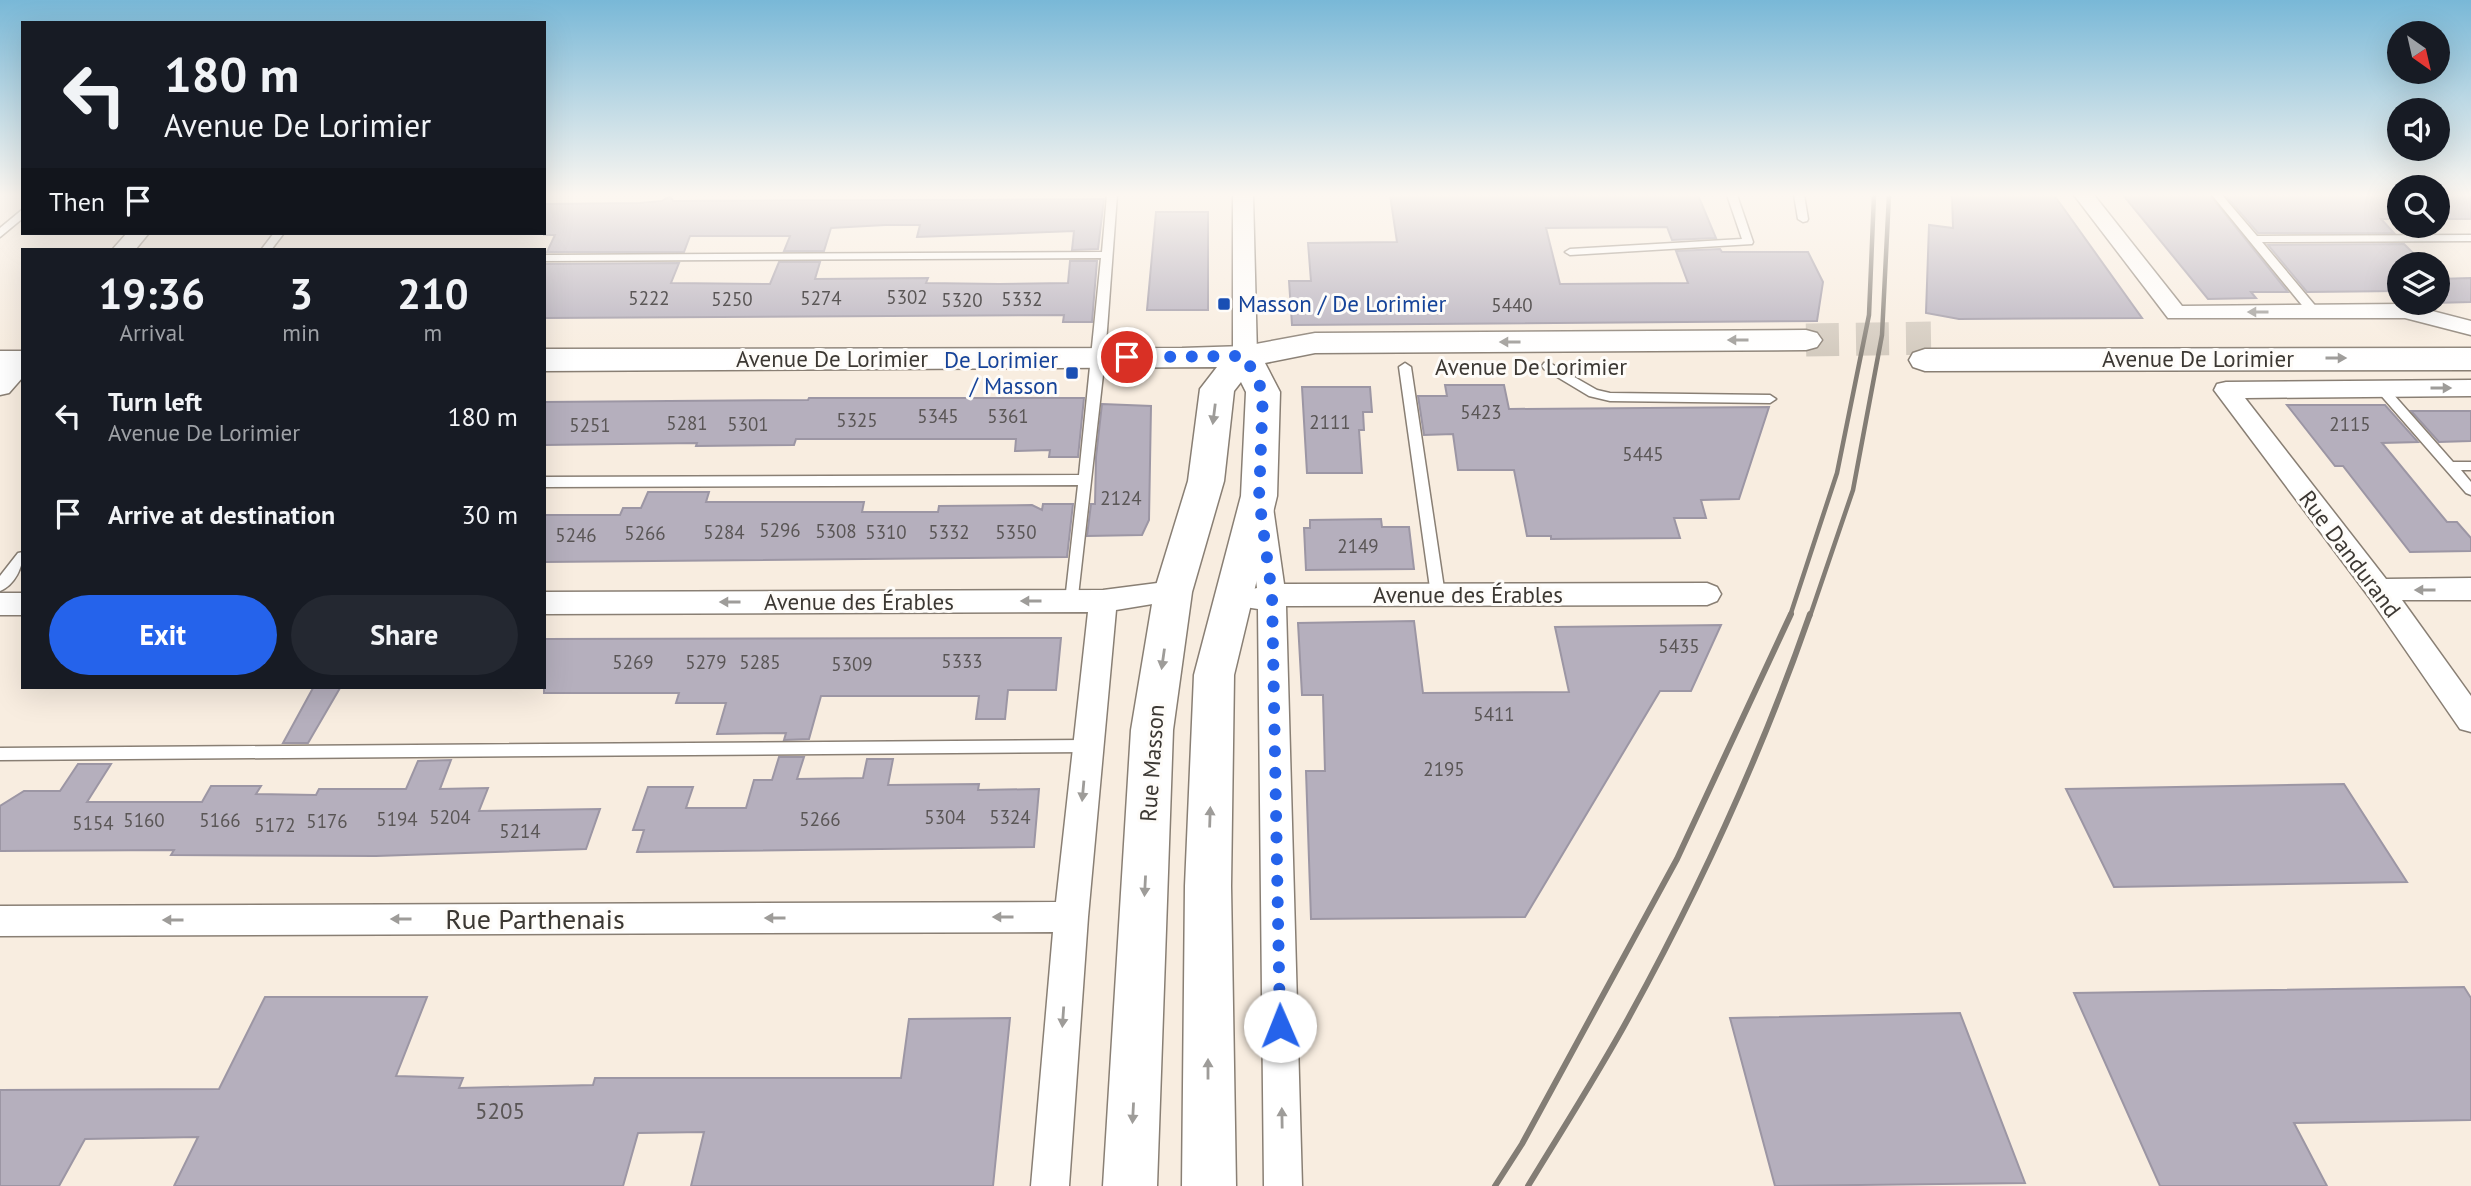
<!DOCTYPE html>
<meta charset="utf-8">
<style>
:root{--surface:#171b24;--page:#242831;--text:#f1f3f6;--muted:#9ea1a6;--accent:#2563eb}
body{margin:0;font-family:"PT Sans",sans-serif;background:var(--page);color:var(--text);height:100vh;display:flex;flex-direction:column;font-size:26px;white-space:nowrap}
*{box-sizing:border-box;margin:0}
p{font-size:23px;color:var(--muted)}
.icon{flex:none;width:38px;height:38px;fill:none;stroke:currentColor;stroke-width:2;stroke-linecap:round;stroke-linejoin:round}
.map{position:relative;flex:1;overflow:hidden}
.sheet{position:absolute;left:21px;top:248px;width:525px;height:441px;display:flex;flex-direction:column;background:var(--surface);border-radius:0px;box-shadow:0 7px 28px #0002}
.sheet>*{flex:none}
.top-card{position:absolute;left:21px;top:21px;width:525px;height:214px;border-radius:0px;box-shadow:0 7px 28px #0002;background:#171b24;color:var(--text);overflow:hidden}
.needle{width:46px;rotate:146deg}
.tools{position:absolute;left:2387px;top:21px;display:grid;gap:14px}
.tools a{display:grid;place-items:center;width:63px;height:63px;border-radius:50%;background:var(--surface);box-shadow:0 7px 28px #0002;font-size:35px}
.pin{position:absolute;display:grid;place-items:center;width:60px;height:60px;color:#fff;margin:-30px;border:4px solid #fff;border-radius:50%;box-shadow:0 2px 7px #0007}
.me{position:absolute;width:77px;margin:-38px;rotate:359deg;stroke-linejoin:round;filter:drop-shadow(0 0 5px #0008)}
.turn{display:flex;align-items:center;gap:24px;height:147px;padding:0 28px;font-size:32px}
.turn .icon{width:91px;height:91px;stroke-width:2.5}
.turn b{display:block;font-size:49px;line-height:60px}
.then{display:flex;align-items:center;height:66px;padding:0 28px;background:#0003;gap:14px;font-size:26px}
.eta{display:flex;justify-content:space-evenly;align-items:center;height:119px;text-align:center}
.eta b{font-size:42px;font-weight:800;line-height:49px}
.action{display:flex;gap:14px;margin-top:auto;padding:14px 28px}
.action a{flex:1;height:80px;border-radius:42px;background:var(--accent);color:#fff;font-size:28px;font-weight:800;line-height:80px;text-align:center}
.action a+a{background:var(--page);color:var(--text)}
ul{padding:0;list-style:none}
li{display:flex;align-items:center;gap:21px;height:98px;padding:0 28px}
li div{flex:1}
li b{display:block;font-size:26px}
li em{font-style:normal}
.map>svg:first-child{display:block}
.building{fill:#b5afbd;stroke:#9c96a4;stroke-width:2}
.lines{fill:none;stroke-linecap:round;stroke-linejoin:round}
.secondary-tunnel{stroke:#d2c9bd;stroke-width:33;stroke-dasharray:33 17;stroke-linecap:butt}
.lane-casing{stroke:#897f74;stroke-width:3}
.street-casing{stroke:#897f74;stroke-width:3}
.secondary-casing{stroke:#897f74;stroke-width:3}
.lane{fill:#fff;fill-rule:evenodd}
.street{fill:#fff;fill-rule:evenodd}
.secondary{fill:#fff;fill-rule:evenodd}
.rail-far1{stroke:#837d75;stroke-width:4.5}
.rail{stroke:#837d75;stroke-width:6}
.oneway{fill:#9e9c99}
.route{stroke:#2563eb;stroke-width:12;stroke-dasharray:0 21.6}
.transit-dot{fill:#1a4fb4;stroke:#fefcf9;stroke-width:2.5}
.labels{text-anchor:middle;stroke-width:6;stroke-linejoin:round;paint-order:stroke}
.number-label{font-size:19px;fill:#5a5656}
.transit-label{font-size:23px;fill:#164399;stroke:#fefcf9;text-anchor:start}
.street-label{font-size:23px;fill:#3c3833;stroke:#fefcf9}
.near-number-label{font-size:23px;fill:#5a5656}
.near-street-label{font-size:28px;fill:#3c3833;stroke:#fefcf9}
</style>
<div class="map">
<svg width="2471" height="1186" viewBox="0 0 2471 1186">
<rect width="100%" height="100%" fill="#f8ede0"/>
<!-- building -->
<path class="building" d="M 1390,195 L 1698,195 L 1716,238 L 1672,240 L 1667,227 L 1546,228 L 1560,284 L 1688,283 L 1676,251 L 1720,249 L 1722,252 L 1808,252 L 1823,282 L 1817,321 L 1292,325 L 1289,281 L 1311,281 L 1308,243 L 1397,242 Z
M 1952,195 L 2054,195 L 2142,318 L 1959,319 L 1926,313 L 1929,225 L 1953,228 Z
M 2123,195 L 2210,195 L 2288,292 L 2251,292 L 2256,298 L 2208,299 Z
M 2225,195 L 2399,195 L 2399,219 L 2381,219 L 2394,233 L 2258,233 Z
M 2438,195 L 2471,195 L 2471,219 L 2438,219 Z
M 670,196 L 673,201 L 1104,199 L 1098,249 L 1072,250 L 1074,231 L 917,237 L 920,225 L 885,225 L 831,228 L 824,251 L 784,251 L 790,236 L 690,236 L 684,252 L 547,252 L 555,235 L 544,235 L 544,204 L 640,203 L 662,201 Z
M 1156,212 L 1208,212 L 1208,310 L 1147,310 Z
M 2404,244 L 2424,264 L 2399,264 L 2399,291 L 2307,292 L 2268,245 Z
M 1070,261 L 1097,261 L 1092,322 L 1063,322 L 1064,315 L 544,318 L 544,264 L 679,263 L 671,283 L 770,284 L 779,262 L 820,262 L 815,279 L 928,278 L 926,283 L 999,284 L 1068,283 Z
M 2471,278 L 2471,302 L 2432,303 L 2438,303 L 2438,279 Z
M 1445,385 L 1504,385 L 1509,409 L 1769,407 L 1739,499 L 1701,500 L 1706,518 L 1674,518 L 1680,538 L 1551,539 L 1551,536 L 1527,536 L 1514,470 L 1458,470 L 1453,434 L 1424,435 L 1418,396 L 1447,396 Z
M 1302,387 L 1370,387 L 1372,412 L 1363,412 L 1364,430 L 1359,430 L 1362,473 L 1307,473 Z
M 809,398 L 1084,398 L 1078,457 L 1049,457 L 1050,450 L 1015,451 L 1016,439 L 796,439 L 794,445 L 696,446 L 697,443 L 544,445 L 544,402 L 808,400 Z
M 1102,404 L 1151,406 L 1149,520 L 1142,535 L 1087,536 L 1091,504 L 1095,504 L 1096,457 Z
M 2287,405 L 2385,405 L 2418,442 L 2382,443 L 2447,522 L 2457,522 L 2471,538 L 2471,551 L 2410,552 L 2343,466 L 2335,466 Z
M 2411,411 L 2471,411 L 2471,441 L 2439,442 Z
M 648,492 L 709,492 L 706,502 L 864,502 L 862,512 L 938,512 L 939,506 L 1032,505 L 1042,510 L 1043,504 L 1073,504 L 1067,557 L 544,562 L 544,515 L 620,515 L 623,508 L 641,508 Z
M 1381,519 L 1382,527 L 1409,527 L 1414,569 L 1306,570 L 1304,528 L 1310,528 L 1310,520 Z
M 1414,621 L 1423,693 L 1569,692 L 1555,627 L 1721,625 L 1691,691 L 1660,691 L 1525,917 L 1311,919 L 1306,771 L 1325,771 L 1323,695 L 1302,695 L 1298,623 Z
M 1061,638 L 1056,690 L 1008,690 L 1005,719 L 976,719 L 979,696 L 821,696 L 809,739 L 784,740 L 786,733 L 717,734 L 726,703 L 676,703 L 679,693 L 544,693 L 544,639 Z
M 313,688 L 340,688 L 308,743 L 283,743 Z
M 779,757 L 804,757 L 797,779 L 863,778 L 867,759 L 893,759 L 888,785 L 979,784 L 978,790 L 1039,789 L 1034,847 L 637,852 L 644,830 L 633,830 L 648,787 L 693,787 L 686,808 L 746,808 L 754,780 L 772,780 Z
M 451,760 L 440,789 L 488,788 L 479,811 L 600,809 L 586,849 L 376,856 L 171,855 L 174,850 L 0,851 L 0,806 L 24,791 L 60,791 L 78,764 L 111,764 L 87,802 L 202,802 L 211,786 L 261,786 L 256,794 L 316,795 L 319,789 L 406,789 L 418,761 Z
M 2344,784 L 2407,882 L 2114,887 L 2066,789 Z
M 2464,987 L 2471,998 L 2471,1120 L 2294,1123 L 2327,1186 L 2160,1186 L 2074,993 Z
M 265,997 L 427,997 L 396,1076 L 463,1078 L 459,1088 L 593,1085 L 595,1078 L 901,1078 L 909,1019 L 1010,1018 L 993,1186 L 691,1186 L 704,1132 L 638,1133 L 623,1186 L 174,1186 L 198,1137 L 85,1139 L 59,1186 L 0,1186 L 0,1090 L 219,1089 Z
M 1960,1013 L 2025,1183 L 1775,1186 L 1730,1018 Z"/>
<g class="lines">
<!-- secondary-tunnel -->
<path class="secondary-tunnel" d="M 1806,340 L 1931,338"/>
<!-- lane casing -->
<g class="lane-casing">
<path id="lane" d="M 1107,195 L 1117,195 L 1105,357 L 1077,605 L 1067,605 L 1065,601 L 1078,485 L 544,487 L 544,477 L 1079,475 L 1101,258 L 544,261 L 544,255 L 1102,252 Z
M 1727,195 L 1737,195 L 1753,242 L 1752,244 L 1570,255 L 1565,252 L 1570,249 L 1742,239 Z
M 1794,195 L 1804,195 L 1808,219 L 1807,221 L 1803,222 L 1798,219 Z
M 2212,195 L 2222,195 L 2257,236 L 2471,235 L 2471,241 L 2262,242 L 2318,309 L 2318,315 L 2310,315 Z
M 23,209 L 23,218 L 0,237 L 0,228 Z
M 274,233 L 284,233 L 271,250 L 261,250 Z
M 1548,362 L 1597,390 L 1610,393 L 1770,395 L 1776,399 L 1770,403 L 1610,401 L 1589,396 L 1544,369 L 1542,366 L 1544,363 Z
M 1405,363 L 1411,367 L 1445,595 L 1443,599 L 1433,599 L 1431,595 L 1399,367 Z
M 2382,385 L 2386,386 L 2453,462 L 2471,462 L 2471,470 L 2461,470 L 2471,482 L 2471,495 L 2466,493 L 2378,392 L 2376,389 L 2378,386 Z
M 23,552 C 23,567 15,585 0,591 L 0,576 L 18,553 Z
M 1087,740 L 1092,741 L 1095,746 L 1092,751 L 1087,752 L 0,760 L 0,748 Z"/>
</g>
<!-- street casing -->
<g class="street-casing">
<path id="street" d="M 1233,195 L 1253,195 L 1257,356 L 1253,361 L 1245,364 L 1237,361 L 1233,356 Z
M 2074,195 L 2094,195 L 2182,306 L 2405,304 L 2471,321 L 2471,335 L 2405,318 L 2168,318 Z
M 127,233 L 149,233 L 135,250 L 112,250 Z
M 23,354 L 23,377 L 9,393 L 0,395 L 0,372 L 15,357 Z
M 2471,380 L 2471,396 L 2245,398 L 2386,579 L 2471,578 L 2471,600 L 2402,600 L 2471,696 L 2471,732 L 2460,729 L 2369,597 L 2214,390 L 2217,384 L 2226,382 Z
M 1260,498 L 1269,500 L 1273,507 L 1284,584 L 1707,583 L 1717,587 L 1721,594 L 1717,601 L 1707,605 L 1286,606 L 1302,1186 L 1264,1186 L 1258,609 L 1245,607 L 1241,599 L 1245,591 L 1257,588 L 1247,507 L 1251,500 Z
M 1173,581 L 1183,585 L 1187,592 L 1183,599 L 1116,610 L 1088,917 L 1069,1186 L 1031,1186 L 1053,932 L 0,936 L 0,906 L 1056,902 L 1088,612 L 544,614 L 544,592 L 1103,590 Z
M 0,593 L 23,593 L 23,615 L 0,615 Z"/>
</g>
<!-- secondary casing -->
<g class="secondary-casing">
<path id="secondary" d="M 1806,330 L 1817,333 L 1822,340 L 1817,347 L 1806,350 L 1315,353 L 1265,363 L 1280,392 L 1277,496 L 1234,675 L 1231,886 L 1236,1186 L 1182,1186 L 1185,886 L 1194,675 L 1241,496 L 1246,392 L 1241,382 L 1234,391 L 1224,481 L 1192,592 L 1173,730 L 1157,1186 L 1103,1186 L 1131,730 L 1154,592 L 1188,481 L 1200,389 L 1217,367 L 544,371 L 544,349 L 1182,348 L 1245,346 L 1315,333 Z
M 2471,348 L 2471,370 L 1925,371 L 1913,367 L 1909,360 L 1913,353 L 1925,349 Z
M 0,351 L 23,351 L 23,373 L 0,373 Z"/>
</g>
<!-- lane -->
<use href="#lane" class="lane"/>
<!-- street -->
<use href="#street" class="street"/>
<!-- secondary -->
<use href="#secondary" class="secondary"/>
<!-- rail-far1 -->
<path class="rail-far1" d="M 1790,616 L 1837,473 L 1869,315 L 1874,195
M 1810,616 L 1853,490 L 1882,335 L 1889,195"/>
<!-- rail -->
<path class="rail" d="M 1495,1186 L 1522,1144 L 1677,859 L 1791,614
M 1528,1186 C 1562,1130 1598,1074 1629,1017 C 1700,888 1762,752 1810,614"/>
</g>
<!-- one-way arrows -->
<defs><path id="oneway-solid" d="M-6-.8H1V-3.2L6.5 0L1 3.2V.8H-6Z" transform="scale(1.75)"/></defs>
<g class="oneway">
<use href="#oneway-solid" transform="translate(2258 312) rotate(180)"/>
<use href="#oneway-solid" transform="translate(1738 340) rotate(180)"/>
<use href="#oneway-solid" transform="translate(1510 342) rotate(180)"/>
<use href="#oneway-solid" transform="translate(2336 358)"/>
<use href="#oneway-solid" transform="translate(2441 388)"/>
<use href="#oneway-solid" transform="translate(1214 414) rotate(97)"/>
<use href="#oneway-solid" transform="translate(2425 590) rotate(180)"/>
<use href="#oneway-solid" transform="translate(1031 601) rotate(180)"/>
<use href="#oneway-solid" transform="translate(730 602) rotate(180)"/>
<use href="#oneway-solid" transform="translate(1163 659) rotate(98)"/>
<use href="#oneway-solid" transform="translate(1083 791) rotate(95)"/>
<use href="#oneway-solid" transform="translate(1210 817) rotate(-88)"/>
<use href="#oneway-solid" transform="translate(1145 886) rotate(93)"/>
<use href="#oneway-solid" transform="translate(1003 917) rotate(180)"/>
<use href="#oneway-solid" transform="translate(775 918) rotate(180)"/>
<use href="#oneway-solid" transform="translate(401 919) rotate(180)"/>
<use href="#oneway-solid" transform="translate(173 920) rotate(180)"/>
<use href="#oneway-solid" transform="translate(1063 1017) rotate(94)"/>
<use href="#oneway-solid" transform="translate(1208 1069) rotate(-90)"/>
<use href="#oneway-solid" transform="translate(1133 1113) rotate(93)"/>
<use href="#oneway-solid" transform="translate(1282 1118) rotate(-91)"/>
</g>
<!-- sky -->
<linearGradient id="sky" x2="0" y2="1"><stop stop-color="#79b8d7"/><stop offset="0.54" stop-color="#fcf7f1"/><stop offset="1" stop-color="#fcf7f1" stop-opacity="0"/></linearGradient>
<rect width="2471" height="361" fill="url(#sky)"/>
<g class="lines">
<!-- route -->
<path class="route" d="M 1127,357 L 1245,356 L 1263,392 L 1259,498 L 1272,595 L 1280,1026"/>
</g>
<!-- markers -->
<g class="transit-dot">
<rect x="1217" y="297" width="14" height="14" rx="3.5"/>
<rect x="1065" y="366" width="14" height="14" rx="3.5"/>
</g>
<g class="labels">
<!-- number labels -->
<g class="number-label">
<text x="907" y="304">5302</text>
<text x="649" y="305">5222</text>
<text x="821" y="305">5274</text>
<text x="732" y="306">5250</text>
<text x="1022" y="306">5332</text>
<text x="962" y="307">5320</text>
<text x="1512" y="312">5440</text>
<text x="1481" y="419">5423</text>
<text x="938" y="423">5345</text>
<text x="1008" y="423">5361</text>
<text x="857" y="427">5325</text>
<text x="1330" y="429">2111</text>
<text x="687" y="430">5281</text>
<text x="748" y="431">5301</text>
<text x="2350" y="431">2115</text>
<text x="590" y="432">5251</text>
<text x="1643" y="461">5445</text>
<text x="1121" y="505">2124</text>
<text x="780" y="537">5296</text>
<text x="836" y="538">5308</text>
<text x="724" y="539">5284</text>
<text x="886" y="539">5310</text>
<text x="949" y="539">5332</text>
<text x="1016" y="539">5350</text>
<text x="645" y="540">5266</text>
<text x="576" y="542">5246</text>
<text x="1358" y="553">2149</text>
<text x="1679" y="653">5435</text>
<text x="962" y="668">5333</text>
<text x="633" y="669">5269</text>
<text x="706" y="669">5279</text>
<text x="760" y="669">5285</text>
<text x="852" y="671">5309</text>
<text x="1494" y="721">5411</text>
<text x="1444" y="776">2195</text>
<text x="450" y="824">5204</text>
<text x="945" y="824">5304</text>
<text x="1010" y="824">5324</text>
<text x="397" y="826">5194</text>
<text x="820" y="826">5266</text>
<text x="144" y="827">5160</text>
<text x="220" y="827">5166</text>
<text x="327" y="828">5176</text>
<text x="93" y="830">5154</text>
<text x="275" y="832">5172</text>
<text x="520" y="838">5214</text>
</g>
<!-- transit labels -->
<g class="transit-label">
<text x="1238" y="312">Masson / De Lorimier</text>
<text x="1058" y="368" text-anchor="end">De Lorimier<tspan x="1058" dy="26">/ Masson</tspan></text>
</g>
<!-- street labels -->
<g class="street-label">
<text x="832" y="367">Avenue De Lorimier</text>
<text x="2198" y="367">Avenue De Lorimier</text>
<text x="1531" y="375">Avenue De Lorimier</text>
<text transform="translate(2350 554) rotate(53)" y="8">Rue Dandurand</text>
<text x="1468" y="603">Avenue des Érables</text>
<text x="859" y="610">Avenue des Érables</text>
<text transform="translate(1152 763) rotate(-86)" y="8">Rue Masson</text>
</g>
<!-- near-number labels -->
<g class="near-number-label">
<text x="500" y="1119">5205</text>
</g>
<!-- near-street labels -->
<g class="near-street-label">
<text x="535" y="929">Rue Parthenais</text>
</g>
</g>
</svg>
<div class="tools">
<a><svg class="needle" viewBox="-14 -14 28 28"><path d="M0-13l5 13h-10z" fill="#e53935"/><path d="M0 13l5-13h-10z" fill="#9ea1a6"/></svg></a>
<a><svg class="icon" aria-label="sound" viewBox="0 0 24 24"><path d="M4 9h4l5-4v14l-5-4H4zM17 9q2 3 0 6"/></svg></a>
<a><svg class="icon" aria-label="search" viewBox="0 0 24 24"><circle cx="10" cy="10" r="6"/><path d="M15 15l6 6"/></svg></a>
<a><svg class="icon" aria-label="layers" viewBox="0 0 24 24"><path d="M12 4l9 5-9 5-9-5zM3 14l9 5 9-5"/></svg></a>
</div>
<div class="pin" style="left:1127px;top:357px;background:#d93025"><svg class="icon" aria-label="arrive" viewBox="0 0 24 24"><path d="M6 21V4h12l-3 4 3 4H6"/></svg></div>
<svg class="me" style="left:1280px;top:1026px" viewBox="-20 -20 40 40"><circle r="19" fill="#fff"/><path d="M0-13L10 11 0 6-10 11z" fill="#2563eb"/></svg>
<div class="top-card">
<div class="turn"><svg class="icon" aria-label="left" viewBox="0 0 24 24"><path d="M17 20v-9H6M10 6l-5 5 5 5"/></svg><div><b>180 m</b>Avenue De Lorimier</div></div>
<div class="then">Then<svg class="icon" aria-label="arrive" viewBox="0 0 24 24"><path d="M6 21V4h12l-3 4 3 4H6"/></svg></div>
</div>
<section class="sheet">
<div class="eta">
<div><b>19:36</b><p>Arrival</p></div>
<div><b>3</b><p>min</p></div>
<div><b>210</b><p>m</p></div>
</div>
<ul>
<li><svg class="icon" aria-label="left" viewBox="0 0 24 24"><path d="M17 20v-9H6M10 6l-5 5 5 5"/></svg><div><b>Turn left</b><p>Avenue De Lorimier</p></div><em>180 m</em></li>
<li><svg class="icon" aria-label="arrive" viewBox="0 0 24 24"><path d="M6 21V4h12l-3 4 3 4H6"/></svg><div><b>Arrive at destination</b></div><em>30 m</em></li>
</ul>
<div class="action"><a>Exit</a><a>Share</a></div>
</section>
</div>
